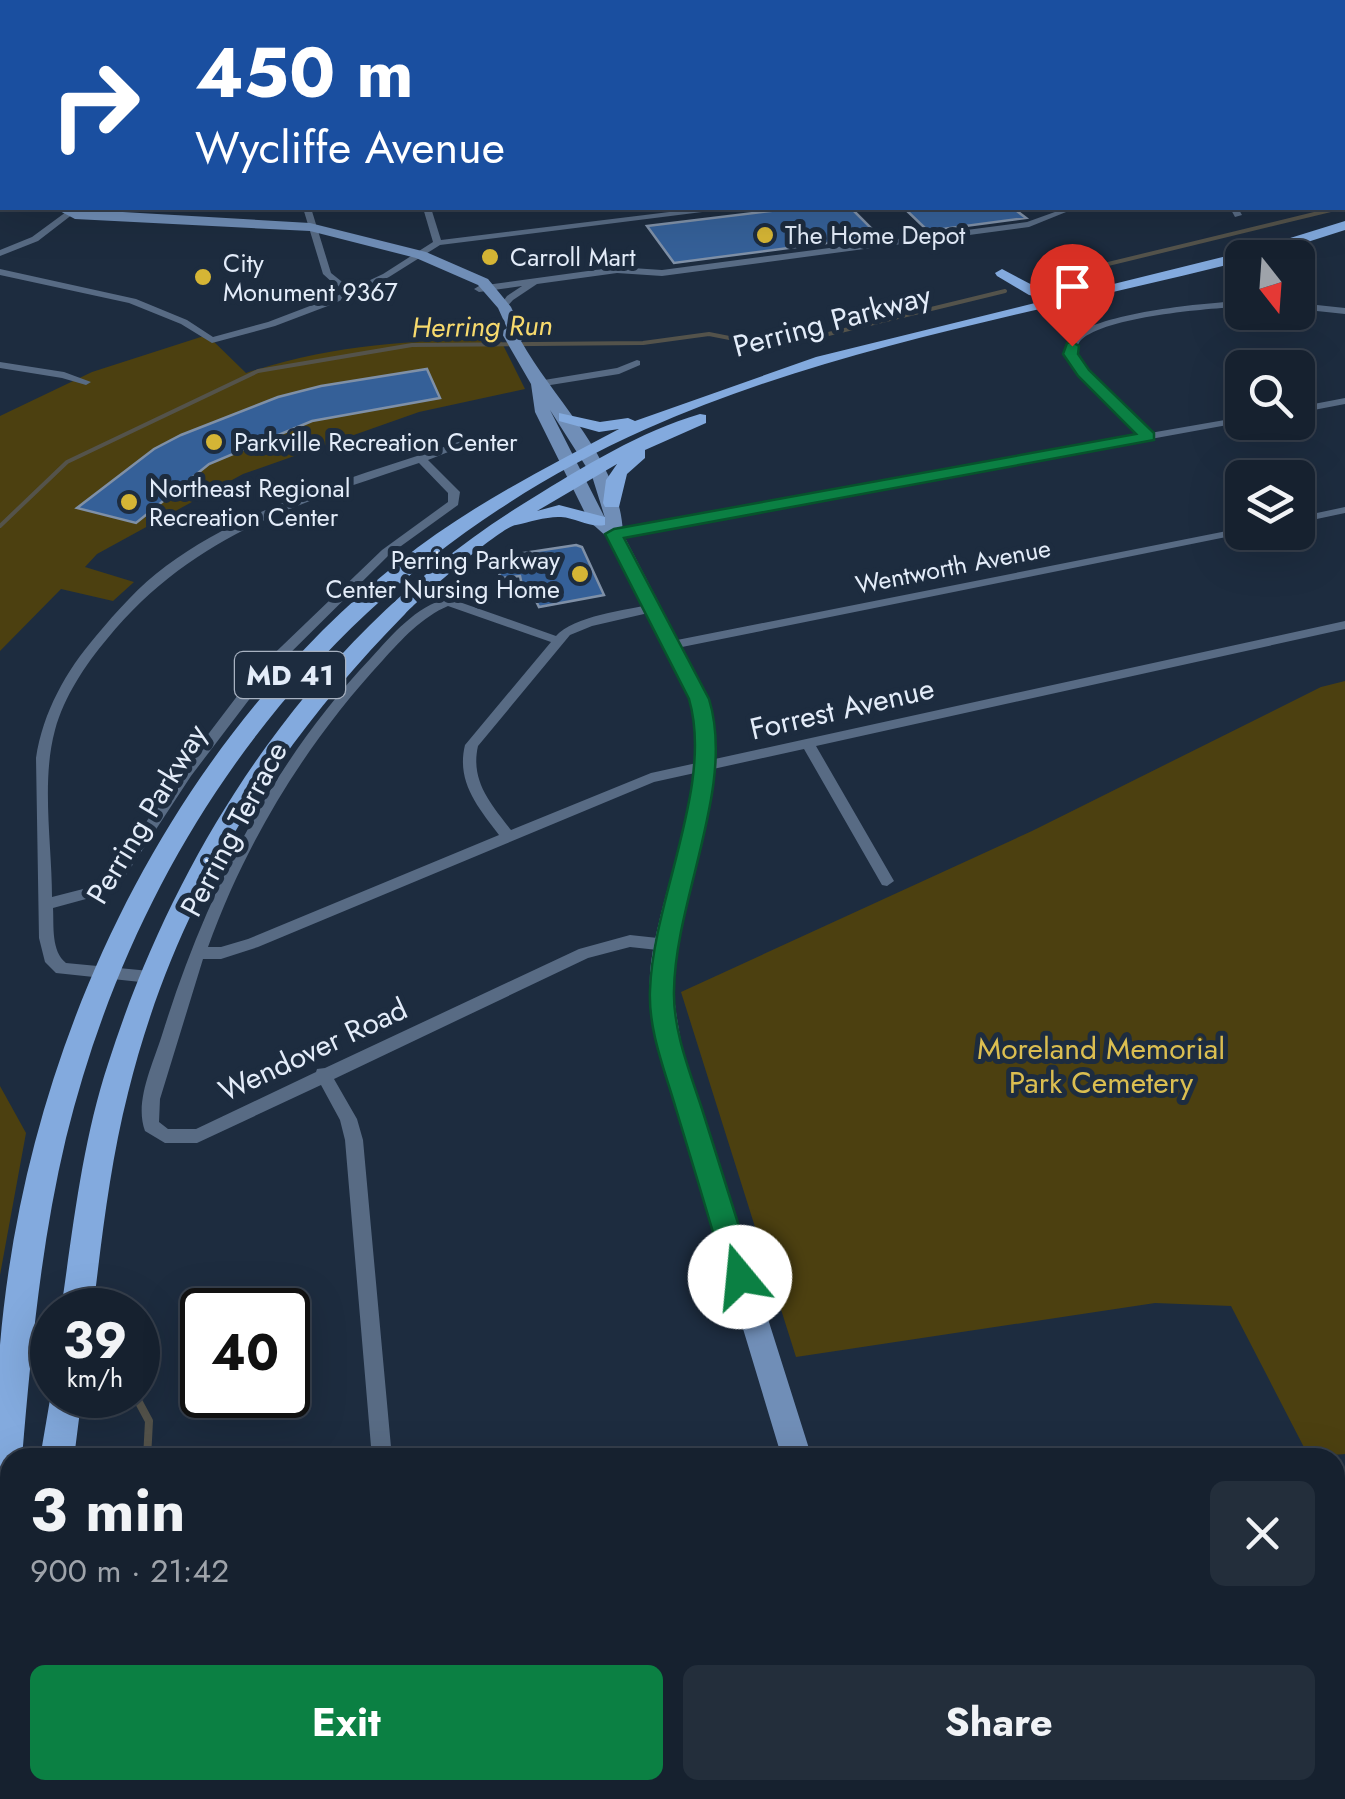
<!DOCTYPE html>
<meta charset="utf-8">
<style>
:root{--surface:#16212f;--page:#232e3b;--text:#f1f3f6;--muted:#9ea3aa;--line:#353e4b;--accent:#0b8043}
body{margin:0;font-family:Jost,sans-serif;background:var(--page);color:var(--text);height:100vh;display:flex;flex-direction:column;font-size:38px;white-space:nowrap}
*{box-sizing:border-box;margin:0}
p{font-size:32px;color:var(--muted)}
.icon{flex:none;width:55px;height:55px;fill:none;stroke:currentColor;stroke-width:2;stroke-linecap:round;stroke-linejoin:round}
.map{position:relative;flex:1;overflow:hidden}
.side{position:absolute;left:0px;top:1448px;width:1345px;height:352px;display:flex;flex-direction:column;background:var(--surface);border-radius:30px 30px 0 0;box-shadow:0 10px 40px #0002,0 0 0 2px var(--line)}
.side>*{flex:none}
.banner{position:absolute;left:0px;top:0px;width:1345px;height:210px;box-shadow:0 10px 40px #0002,0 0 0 2px var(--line);background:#1a4fa0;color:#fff;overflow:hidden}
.needle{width:65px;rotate:163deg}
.tools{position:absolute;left:1225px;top:240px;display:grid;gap:20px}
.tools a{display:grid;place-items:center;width:90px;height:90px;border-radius:15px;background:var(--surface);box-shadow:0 10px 40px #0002,0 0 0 2px var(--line);font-size:50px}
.speed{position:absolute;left:30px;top:1288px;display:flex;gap:20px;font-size:50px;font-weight:700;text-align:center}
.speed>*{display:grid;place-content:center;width:130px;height:130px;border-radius:50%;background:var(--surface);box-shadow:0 10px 40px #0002,0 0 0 2px var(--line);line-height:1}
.speed small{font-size:25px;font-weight:400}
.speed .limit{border:5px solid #111;border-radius:15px;background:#fff;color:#111}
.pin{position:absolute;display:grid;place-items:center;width:85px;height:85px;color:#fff;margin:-102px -42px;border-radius:50% 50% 50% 0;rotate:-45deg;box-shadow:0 0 10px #0007}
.pin .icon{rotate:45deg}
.me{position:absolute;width:110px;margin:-55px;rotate:343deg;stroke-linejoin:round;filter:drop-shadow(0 0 8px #0008)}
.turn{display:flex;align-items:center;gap:35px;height:210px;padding:0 30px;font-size:45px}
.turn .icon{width:130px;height:130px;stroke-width:2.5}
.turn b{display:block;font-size:70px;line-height:85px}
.round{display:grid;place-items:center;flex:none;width:105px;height:105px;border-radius:15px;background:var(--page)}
.head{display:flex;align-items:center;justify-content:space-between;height:170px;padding:0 30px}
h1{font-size:60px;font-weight:700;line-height:75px}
.button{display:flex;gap:20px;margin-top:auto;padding:20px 30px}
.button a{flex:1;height:115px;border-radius:15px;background:var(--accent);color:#fff;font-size:40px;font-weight:700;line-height:115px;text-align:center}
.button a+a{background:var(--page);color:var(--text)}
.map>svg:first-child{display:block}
.green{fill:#4c4010}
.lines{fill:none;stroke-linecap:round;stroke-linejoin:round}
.stream-far1{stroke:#54534b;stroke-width:4}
.stream{stroke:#54534b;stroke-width:8}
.building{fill:#356098;stroke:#7f90a7;stroke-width:2.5}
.street{fill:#586b84;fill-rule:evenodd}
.secondary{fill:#708eb7;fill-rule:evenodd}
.primary{fill:#83aade;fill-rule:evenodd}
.route{fill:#0b8043;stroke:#07532c;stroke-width:2.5}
.poi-dot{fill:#d5b535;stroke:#1d2c3f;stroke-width:4}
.labels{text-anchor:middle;stroke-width:10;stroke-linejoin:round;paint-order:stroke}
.far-poi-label{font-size:25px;fill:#e3ecf9;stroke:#1d2c3f;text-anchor:start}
.far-street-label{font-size:25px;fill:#e3ecf9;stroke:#1d2c3f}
.far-water-label{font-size:28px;font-style:italic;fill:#f7da6d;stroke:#1d2c3f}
.shield{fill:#1d2c3f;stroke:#a8b2c1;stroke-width:2.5}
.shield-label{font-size:28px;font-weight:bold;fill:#e3ecf9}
.street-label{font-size:30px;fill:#e3ecf9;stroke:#1d2c3f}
.park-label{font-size:30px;fill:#dbbe50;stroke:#1d2c3f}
</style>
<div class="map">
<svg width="1345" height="1799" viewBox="0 0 1345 1799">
<rect width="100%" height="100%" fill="#1d2c3f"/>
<!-- green -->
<path class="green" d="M 207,335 L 246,373 C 336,344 405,341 500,339 L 525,389 L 419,412 L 243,474 L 97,554 L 85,567 L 134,582 L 113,601 L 61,589 L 0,651 L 0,416 L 92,372 Z
M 1345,681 L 1345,1454 L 1309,1457 L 1231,1306 L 1155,1303 L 796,1357 L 681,992 L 1032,831 L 1321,687 Z
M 0,1086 L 26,1133 L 0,1275 Z"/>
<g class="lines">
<!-- stream-far1 -->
<path class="stream-far1" d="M 1038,281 L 1339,208
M 0,526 L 67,462 L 258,371 L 412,345 L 643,343 L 709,334 L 775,347 L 1005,291"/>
<!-- stream -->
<path class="stream" d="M 135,1395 L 149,1421 L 147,1458
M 154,1790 L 155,1799"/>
</g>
<!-- building -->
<path class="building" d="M 795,208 L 851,208 L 879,236 L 674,263 L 647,226 Z
M 904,208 L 1013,208 L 1026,218 L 928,231 Z
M 427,369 L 440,398 L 312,421 L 209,464 L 136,523 L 77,508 L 154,449 L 181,435 L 278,397 L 321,386 Z
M 576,545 L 582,547 L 604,595 L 539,607 L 532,593 L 524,595 L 520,576 L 501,578 L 495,564 L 513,558 L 511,555 Z"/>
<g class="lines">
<!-- street -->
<path class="street" d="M 572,0 L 578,0 L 577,2 L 571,2 Z
M 1326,0 L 1345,0 L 1345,2 L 1322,2 Z
M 0,6 L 2,6 L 2,10 L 0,10 Z
M 0,46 L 2,46 L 2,50 L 0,50 Z
M 1345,69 L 1345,73 L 1342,74 L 1342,70 Z
M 0,82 L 2,82 L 2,86 L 0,86 Z
M 1342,101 L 1345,102 L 1342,107 Z
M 1342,151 L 1345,151 L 1345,155 L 1342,155 Z
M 0,161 L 2,161 L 2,166 L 0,166 Z
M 303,208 L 311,208 L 331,273 L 351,289 L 383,274 L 433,242 L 423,208 L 431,208 L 441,240 L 702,208 L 722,208 L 718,210 L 440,245 L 389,277 L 333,304 L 275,326 L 212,343 L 181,324 L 129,303 L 0,275 L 0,269 L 136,299 L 187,320 L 213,337 L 268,322 L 344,293 L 323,274 Z
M 1066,208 L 1076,208 L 1029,227 L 662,276 L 617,273 L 537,284 L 513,300 L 504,310 L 499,307 L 507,296 L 522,286 L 479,292 L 474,289 L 479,286 L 617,267 L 662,270 L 1027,222 Z
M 1230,208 L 1238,208 L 1242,215 L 1235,217 Z
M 66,212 L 73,214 L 38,241 L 0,256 L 0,250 L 32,237 Z
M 1242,301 L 1242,307 C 1208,308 1105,317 1081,340 C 1077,345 1077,348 1075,354 L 1078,361 L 1150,433 L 1242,417 L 1244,422 L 614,537 L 608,534 L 614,531 L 1140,435 L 1071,364 L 1065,354 C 1068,346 1070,339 1077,334 C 1108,312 1203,303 1242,301 Z
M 1298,303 L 1345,308 L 1345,314 L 1298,309 Z
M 637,360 L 640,361 L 640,365 L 619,374 L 538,387 L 533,384 L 538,381 L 617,368 Z
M 0,362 L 64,372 L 91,382 L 86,385 L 62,378 L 0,368 Z
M 1345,398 L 1345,404 L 1298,413 L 1298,407 Z
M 467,439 L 476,441 L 428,460 L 460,492 L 458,505 L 390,554 L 267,676 L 191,776 L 124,878 L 97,896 L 53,908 C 54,926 51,951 66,963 L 150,971 L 156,973 L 158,977 L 156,981 L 150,983 L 56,973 L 45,962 L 39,938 L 36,758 C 43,712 66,671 96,636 C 117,611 139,586 166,566 C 254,501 366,475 467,439 ZM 419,463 L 448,493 L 448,502 L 382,550 L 257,670 L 181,770 L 114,870 L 87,888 L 52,897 C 52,845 41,781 55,730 C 64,697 85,665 107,639 C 192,535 297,504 419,463 Z
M 1345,507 L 1345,513 L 1298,523 L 1298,517 Z
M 1242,528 L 1242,532 L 1246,533 L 672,649 L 666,645 L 672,641 Z
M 448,598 L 556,636 C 573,616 627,610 653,604 L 659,608 L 657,611 L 592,626 L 570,635 L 478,746 C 470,781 491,804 511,830 L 651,773 L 1345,621 L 1345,629 L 816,746 L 894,881 L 887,886 L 882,885 L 804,749 L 654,782 L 258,947 L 221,959 L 203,959 L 160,1099 L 159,1122 L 168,1129 L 196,1129 L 316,1072 L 317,1069 L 325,1068 L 579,949 L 630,935 L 667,939 L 672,941 L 675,945 L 672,949 L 667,951 L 630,947 L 588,958 L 334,1079 L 357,1119 L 363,1140 L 392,1458 L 372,1458 L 345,1140 L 340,1120 L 321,1085 L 197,1143 L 165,1143 L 145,1131 C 134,1102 153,1064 162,1035 C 205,897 270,765 371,658 C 393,634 415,607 448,598 ZM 448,606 L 551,642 L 465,745 C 456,782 478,807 499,835 L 248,939 L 221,947 L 208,947 C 246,841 307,742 383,660 C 402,639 422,617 448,606 Z
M 1345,1499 L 1345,1519 L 1335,1520 L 1335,1500 Z
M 393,1790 L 417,1790 L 418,1799 L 394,1799 Z"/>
<!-- secondary -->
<path class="secondary" d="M 0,169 L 2,170 L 2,177 L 0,177 Z
M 1342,176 L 1345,176 L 1345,184 L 1342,183 Z
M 54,208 L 310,223 L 426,252 L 488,279 L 511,307 L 525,337 L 521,341 C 556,403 620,459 623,534 L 709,699 C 732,776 684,884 675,963 C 671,992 677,1019 682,1047 L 812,1458 L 782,1458 L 658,1047 C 653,1019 647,992 651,963 C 662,884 712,776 689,699 L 607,537 L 589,521 L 535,412 L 531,384 L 501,332 L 507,328 L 498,308 L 478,285 L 416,258 L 310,231 L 75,219 ZM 550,410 L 592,476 L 605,518 Z
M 880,1790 L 916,1790 L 919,1799 L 883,1799 Z"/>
<!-- primary -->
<path class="primary" d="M 975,0 L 1048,0 L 1049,2 L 977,2 Z
M 1342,182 L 1345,183 L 1345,192 L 1342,191 Z
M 1345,221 L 1345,230 L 1261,257 L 1242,258 L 1239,262 C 1041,312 833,346 646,429 C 345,563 144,821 66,1138 C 41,1243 31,1351 22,1458 L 10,1458 L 10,1515 L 0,1519 C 0,1462 0,1402 0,1345 C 25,1048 165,750 399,562 C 466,508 543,469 619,429 L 599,432 L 559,421 L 559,413 L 600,422 L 628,418 L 635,421 L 816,357 L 1051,299 L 1029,295 L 997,276 L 995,273 L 1002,269 L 1038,288 L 1069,295 L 1251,250 Z
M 700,414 L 706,415 L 706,423 L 645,450 L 645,458 L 627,474 L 619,507 L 605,507 L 603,503 L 606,480 L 617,464 L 537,511 L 559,505 L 605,517 L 605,525 C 589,528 576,518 561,517 C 548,516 529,522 516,525 C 500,527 420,598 405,614 C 271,750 174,906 128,1093 C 110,1164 102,1237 93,1310 L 61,1310 C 73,1228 82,1143 108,1064 C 181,835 323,625 531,499 C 583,467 641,431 700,414 Z
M 52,1388 L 52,1395 L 82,1395 L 74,1458 L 40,1458 Z
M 10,1772 L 10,1790 L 35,1790 L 34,1799 L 0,1799 L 0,1779 Z
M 50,1790 L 90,1790 L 92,1799 L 52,1799 Z"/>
</g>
<!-- route -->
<path class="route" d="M 1072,342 L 1079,346 L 1078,354 L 1089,370 L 1154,433 L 1154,440 L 624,538 L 709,699 C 736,786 675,899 674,991 C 673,1031 690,1072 702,1109 C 720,1165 737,1221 755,1277 L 750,1286 L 740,1290 L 731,1286 L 726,1277 C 710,1221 693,1165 676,1109 C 665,1071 648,1030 650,990 C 653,899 714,785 689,699 L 605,534 L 614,529 L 1136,434 L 1078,376 L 1063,354 L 1067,343 Z"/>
<!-- markers -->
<g class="poi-dot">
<circle cx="765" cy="235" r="10"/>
<circle cx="490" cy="257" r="10"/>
<circle cx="203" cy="277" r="10"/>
<circle cx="214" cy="442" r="10"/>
<circle cx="129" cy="502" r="10"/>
<circle cx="580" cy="574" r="10"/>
</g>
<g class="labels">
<!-- far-poi labels -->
<g class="far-poi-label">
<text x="785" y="244">The Home Depot</text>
<text x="510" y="266">Carroll Mart</text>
<text x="223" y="272">City<tspan x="223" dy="29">Monument 9367</tspan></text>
<text x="234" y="451">Parkville Recreation Center</text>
<text x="149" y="497">Northeast Regional<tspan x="149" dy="29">Recreation Center</tspan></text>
<text x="560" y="569" text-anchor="end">Perring Parkway<tspan x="560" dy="29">Center Nursing Home</tspan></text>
</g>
<!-- far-street labels -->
<g class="far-street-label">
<text transform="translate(953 566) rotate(-11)" y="9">Wentworth Avenue</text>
</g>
<!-- far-water labels -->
<g class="far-water-label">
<text transform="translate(482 326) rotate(-1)" y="10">Herring Run</text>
</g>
<!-- shield labels -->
<rect class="shield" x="235" y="652" width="110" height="46" rx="8"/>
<g class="shield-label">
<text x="290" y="685">MD 41</text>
</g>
<!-- street labels -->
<g class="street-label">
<text transform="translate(832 321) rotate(-15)" y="10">Perring Parkway</text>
<text transform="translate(842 709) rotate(-13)" y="10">Forrest Avenue</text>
<text transform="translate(147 814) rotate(-59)" y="10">Perring Parkway</text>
<text transform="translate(234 829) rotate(-62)" y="10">Perring Terrace</text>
<text transform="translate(313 1050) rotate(-25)" y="10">Wendover Road</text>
</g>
<!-- park labels -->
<g class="park-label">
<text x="1101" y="1059">Moreland Memorial<tspan x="1101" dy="34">Park Cemetery</tspan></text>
</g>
</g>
</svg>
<div class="tools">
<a><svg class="needle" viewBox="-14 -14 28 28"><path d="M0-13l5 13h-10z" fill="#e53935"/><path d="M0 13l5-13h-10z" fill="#9ea3aa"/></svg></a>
<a><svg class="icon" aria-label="search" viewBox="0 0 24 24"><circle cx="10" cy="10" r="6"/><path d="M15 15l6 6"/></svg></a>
<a><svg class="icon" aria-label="layers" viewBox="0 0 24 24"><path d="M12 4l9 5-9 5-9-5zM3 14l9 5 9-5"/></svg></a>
</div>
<div class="speed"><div>39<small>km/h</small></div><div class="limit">40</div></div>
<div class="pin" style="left:1072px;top:346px;background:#d93025"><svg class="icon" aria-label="arrive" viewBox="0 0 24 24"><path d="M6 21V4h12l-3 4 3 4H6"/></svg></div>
<svg class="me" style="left:740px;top:1277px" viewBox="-20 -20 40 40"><circle r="19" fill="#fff"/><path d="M0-13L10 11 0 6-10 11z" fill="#0b8043"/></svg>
<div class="banner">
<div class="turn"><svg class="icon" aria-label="right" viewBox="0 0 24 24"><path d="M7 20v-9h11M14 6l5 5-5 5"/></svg><div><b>450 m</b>Wycliffe Avenue</div></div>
</div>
<section class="side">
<div class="head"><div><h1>3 min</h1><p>900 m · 21:42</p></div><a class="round"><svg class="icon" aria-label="close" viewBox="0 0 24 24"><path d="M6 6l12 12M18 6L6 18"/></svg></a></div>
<div class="button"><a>Exit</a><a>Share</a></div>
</section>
</div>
